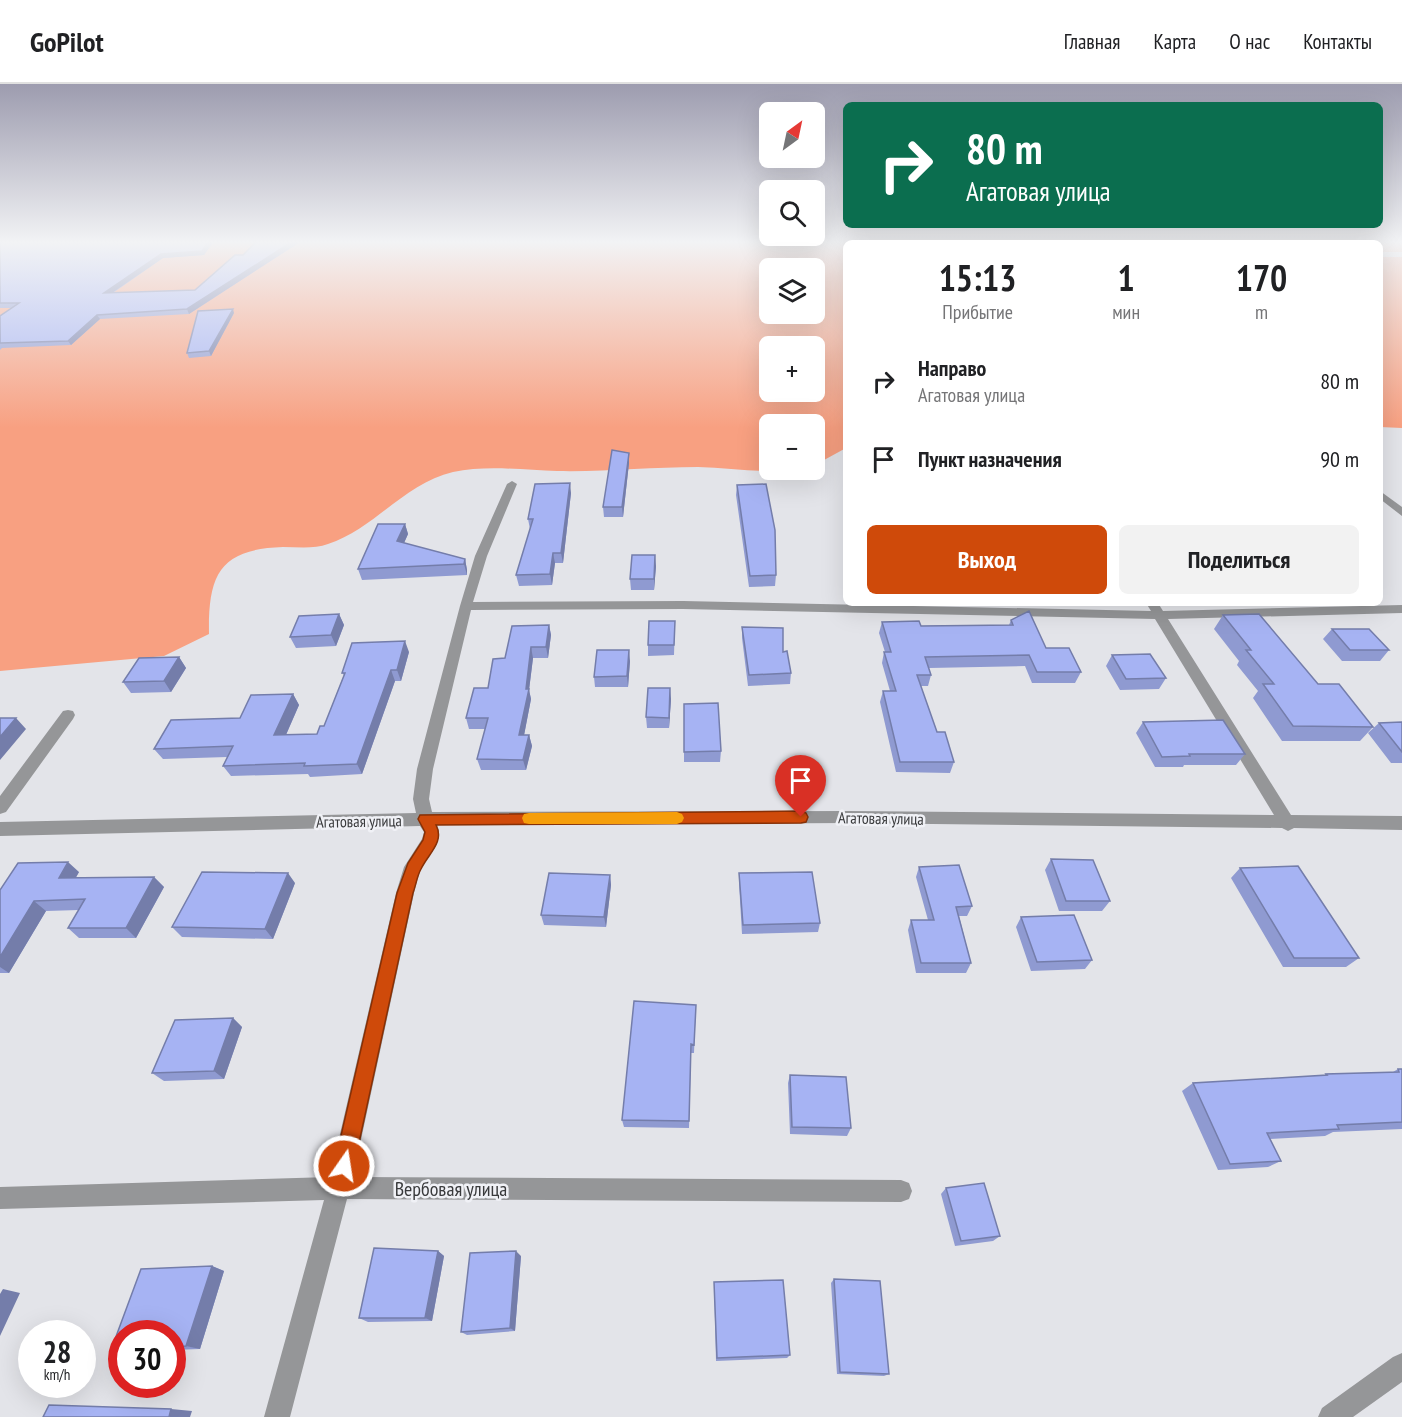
<!DOCTYPE html>
<html lang="ru">
<meta charset="utf-8">
<style>
:root{--surface:#fff;--page:#f2f2f2;--text:#202124;--muted:#757577;--line:#e0e0e0;--accent:#cf4a0a}
body{margin:0;font-family:"PT Sans Narrow",sans-serif;background:var(--page);color:var(--text);height:100vh;display:flex;flex-direction:column;font-size:22px;white-space:nowrap}
*{box-sizing:border-box;margin:0}
p{font-size:20px;color:var(--muted)}
.icon{flex:none;width:33px;height:33px;fill:none;stroke:currentColor;stroke-width:2;stroke-linecap:round;stroke-linejoin:round}
.map{position:relative;flex:1;overflow:hidden}
.details{position:absolute;left:843px;top:156px;width:540px;height:366px;display:flex;flex-direction:column;background:var(--surface);border-radius:9px;box-shadow:0 6px 24px #0002}
.details>*{flex:none}
.guide{position:absolute;left:843px;top:18px;width:540px;height:126px;border-radius:9px;box-shadow:0 6px 24px #0002;background:#0b6e4f;color:#fff;overflow:hidden}
.needle{width:39px;rotate:33deg}
.fabs{position:absolute;left:759px;top:18px;display:grid;gap:12px}
.fabs a{display:grid;place-items:center;width:66px;height:66px;border-radius:9px;background:var(--surface);box-shadow:0 6px 24px #0002;font-size:30px}
.speed{position:absolute;left:18px;top:1236px;display:flex;gap:12px;font-size:30px;font-weight:700;text-align:center}
.speed>*{display:grid;place-content:center;width:78px;height:78px;border-radius:50%;background:var(--surface);box-shadow:0 6px 24px #0002;line-height:1}
.speed small{font-size:15px;font-weight:400}
.speed .limit{border:9px solid #d22;background:#fff;color:#111}
.pin{position:absolute;display:grid;place-items:center;width:51px;height:51px;color:#fff;margin:-62px -26px;border-radius:50% 50% 50% 0;rotate:-45deg;box-shadow:0 0 6px #0007}
.pin .icon{rotate:45deg}
.me{position:absolute;width:66px;margin:-33px;rotate:13deg;stroke-linejoin:round;filter:drop-shadow(0 0 4px #0008)}
.turn{display:flex;align-items:center;gap:21px;height:126px;padding:0 24px;font-size:27px}
.turn .icon{width:78px;height:78px;stroke-width:2.5}
.turn b{display:block;font-size:42px;line-height:51px}
.eta{display:flex;justify-content:space-evenly;align-items:center;height:102px;text-align:center}
.eta b{font-size:36px;font-weight:800;line-height:42px}
.primary-button{display:flex;gap:12px;margin-top:auto;padding:12px 24px}
.primary-button a{flex:1;height:69px;border-radius:9px;background:var(--accent);color:#fff;font-size:24px;font-weight:800;line-height:69px;text-align:center}
.primary-button a+a{background:var(--page);color:var(--text)}
ul{padding:0;list-style:none}
li{display:flex;align-items:center;gap:18px;height:78px;padding:0 24px}
li div{flex:1}
li b{display:block;font-size:22px}
li em{font-style:normal}
header{display:flex;align-items:center;gap:36px;box-sizing:border-box;height:84px;padding:0 30px;background:var(--surface);border-bottom:2px solid var(--line)}
header strong{font-size:28px}
nav{display:flex;gap:33px;margin-inline-start:auto;font-size:21px}
.map>svg:first-child{display:block}
.green{fill:#f8a081;fill-rule:evenodd}
.lines{fill:none;stroke-linecap:round;stroke-linejoin:round}
.minor{fill:#959698;fill-rule:evenodd}
.wall{fill:#8f9ad1}
.shaded-wall{fill:#747daa}
.building{fill:#a6b3f3;stroke:#747daa;stroke-width:1.5}
.route{fill:#cf4a0a;stroke:#873006;stroke-width:1.5}
.slow{fill:#f59e0b}
.labels{text-anchor:middle;stroke-width:5;stroke-linejoin:round;paint-order:stroke}
.street-label{font-size:16px;fill:#393a3c;stroke:#f0f1f6}
.near-street-label{font-size:20px;fill:#393a3c;stroke:#f0f1f6}
</style>
<header>
<strong>GoPilot</strong>
<nav><a>Главная</a><a>Карта</a><a>О нас</a><a>Контакты</a></nav>
</header>
<div class="map">
<svg width="1402" height="1333" viewBox="0 0 1402 1333">
<rect width="100%" height="100%" fill="#e3e4e9"/>
<!-- green -->
<path class="green" d="M 103,157 L 1147,157 L 1154,159 L 846,159 L 846,364 L 815,381 L 814,340 L 770,340 L 770,386 L 802,386 C 767,390 733,384 698,383 C 651,383 604,388 557,387 C 524,386 486,381 453,388 C 405,399 374,445 328,460 C 315,465 298,463 283,463 C 220,465 208,490 209,550 L 164,572 L 0,587 L 0,206 ZM 770,184 L 814,184 L 814,230 L 770,230 ZM 770,262 L 814,262 L 814,308 L 770,308 Z
M 1171,157 L 1402,157 L 1402,168 L 1380,168 L 1380,159 Z
M 1380,173 L 1402,173 L 1402,344 L 1380,343 Z"/>
<g class="lines">
<!-- minor -->
<path class="minor" d="M 512,397 L 517,400 L 487,472 L 473,518 L 683,517 L 1151,527 L 1146,519 L 1158,519 L 1163,527 L 1402,521 L 1402,529 L 1168,535 L 1291,731 L 1402,732 L 1402,746 L 1294,744 L 1288,747 L 1282,744 L 848,739 L 437,741 C 445,758 427,771 421,785 C 418,792 416,801 414,809 L 353,1093 L 901,1096 L 909,1099 L 912,1107 L 909,1115 L 901,1118 L 347,1115 L 290,1333 L 264,1333 L 324,1116 L 0,1125 L 0,1103 L 330,1093 L 396,809 L 404,783 L 422,755 L 424,748 L 420,742 L 0,752 L 0,738 L 416,729 L 413,715 L 417,685 L 460,522 L 475,472 L 507,400 ZM 683,525 L 1155,535 L 1274,731 L 848,727 L 432,728 L 429,715 L 433,685 L 471,526 Z
M 1380,407 L 1402,423 L 1402,432 L 1380,415 Z
M 68,626 L 73,627 L 75,631 L 73,635 L 6,728 L 0,730 L 0,712 L 63,627 Z
M 1402,1269 L 1402,1298 L 1353,1333 L 1318,1333 L 1322,1324 L 1393,1273 Z"/>
</g>
<!-- wall -->
<path class="wall" d="M 0,157 L 214,157 L 204,171 L 163,174 L 113,209 L 195,206 L 243,171 L 300,158 L 189,230 L 100,235 L 71,261 L 2,264 L 0,266 L 0,232 L 12,224 L 0,224 Z
M 234,229 L 211,272 L 189,274 L 187,269 Z
M 629,369 L 629,379 L 623,433 L 604,433 L 603,423 Z
M 737,401 L 776,491 L 775,502 L 749,503 L 736,411 Z
M 571,409 L 563,479 L 555,479 L 552,501 L 519,502 L 516,491 L 530,445 L 528,435 Z
M 405,440 L 408,450 L 404,459 L 465,475 L 467,486 L 467,491 L 362,496 L 358,485 Z
M 656,482 L 654,506 L 631,506 L 630,495 Z
M 339,530 L 344,541 L 336,562 L 296,564 L 290,553 Z
M 1223,531 L 1318,600 L 1373,643 L 1360,657 L 1282,657 L 1253,614 L 1258,607 L 1237,581 L 1239,577 L 1214,545 Z
M 1011,536 L 1046,564 L 1081,588 L 1075,599 L 1032,599 L 1025,582 L 929,584 L 931,591 L 928,602 L 921,602 L 937,648 L 954,678 L 950,689 L 896,688 L 880,618 L 883,607 L 890,607 L 882,579 L 884,568 L 885,568 L 879,549 L 882,538 L 921,542 L 1009,541 Z
M 675,537 L 674,571 L 648,572 L 648,561 Z
M 549,541 L 551,551 L 548,574 L 533,574 L 529,606 L 531,615 L 524,651 L 529,651 L 532,662 L 526,686 L 481,686 L 477,675 L 486,645 L 469,645 L 466,634 L 488,604 L 505,574 Z
M 742,543 L 783,568 L 791,589 L 790,600 L 748,602 L 742,554 Z
M 1332,545 L 1389,566 L 1380,577 L 1342,577 L 1323,555 Z
M 409,568 L 401,597 L 395,597 L 362,690 L 310,693 L 308,690 L 231,692 L 223,682 L 227,673 L 163,675 L 154,665 L 240,634 L 293,610 L 299,621 L 286,651 L 317,650 L 324,642 L 344,591 L 342,589 Z
M 1112,571 L 1166,594 L 1159,605 L 1120,606 L 1106,582 Z
M 179,573 L 186,584 L 171,608 L 131,609 L 123,598 Z
M 630,577 L 628,603 L 595,603 L 594,593 Z
M 671,615 L 669,644 L 647,644 L 646,633 Z
M 684,620 L 721,667 L 720,678 L 684,678 Z
M 1143,638 L 1245,670 L 1236,681 L 1184,681 L 1183,683 L 1155,683 L 1136,649 Z
M 1402,638 L 1402,679 L 1391,679 L 1368,649 L 1379,639 Z
M 1051,775 L 1110,817 L 1102,827 L 1059,827 L 1045,786 Z
M 919,783 L 972,822 L 967,832 L 959,832 L 971,879 L 966,889 L 916,889 L 908,846 L 911,836 L 928,836 L 916,793 Z
M 1240,784 L 1359,874 L 1346,883 L 1283,883 L 1231,794 Z
M 79,788 L 76,793 L 154,793 L 164,803 L 136,854 L 79,854 L 68,844 L 79,826 L 46,827 L 9,889 L 0,889 L 0,806 Z
M 739,789 L 820,839 L 818,848 L 742,850 L 739,799 Z
M 610,791 L 611,801 L 606,843 L 544,841 L 541,831 Z
M 295,799 L 273,855 L 182,853 L 172,843 Z
M 1021,833 L 1092,876 L 1085,885 L 1031,887 L 1016,843 Z
M 696,921 L 694,969 L 691,969 L 689,1044 L 624,1043 L 622,1036 Z
M 233,934 L 242,943 L 224,995 L 164,997 L 152,989 Z
M 1398,985 L 1402,985 L 1402,1045 L 1333,1048 L 1325,1052 L 1270,1055 L 1281,1077 L 1268,1083 L 1218,1086 L 1182,1007 L 1193,999 L 1323,992 L 1326,990 L 1393,988 Z
M 790,991 L 851,1044 L 847,1052 L 790,1050 L 788,999 Z
M 946,1104 L 1000,1152 L 993,1157 L 955,1162 L 941,1110 Z
M 438,1167 L 444,1172 L 432,1237 L 368,1238 L 359,1234 Z
M 521,1172 L 515,1247 L 467,1251 L 461,1248 Z
M 212,1182 L 224,1187 L 200,1265 L 172,1266 L 172,1250 L 122,1250 L 122,1268 L 111,1266 L 141,1185 Z
M 834,1195 L 889,1290 L 884,1292 L 837,1290 L 831,1199 Z
M 714,1198 L 790,1271 L 787,1274 L 716,1277 Z"/>
<!-- shaded-wall -->
<path class="shaded-wall" d="M 209,157 L 214,157 L 204,171 L 163,174 L 106,213 L 104,209 L 161,170 Z
M 293,157 L 300,158 L 189,230 L 187,225 Z
M 233,225 L 234,229 L 211,272 L 209,267 Z
M 97,231 L 100,235 L 71,261 L 68,257 Z
M 629,369 L 629,379 L 623,433 L 622,423 Z
M 570,399 L 571,409 L 563,479 L 561,469 Z
M 405,440 L 408,450 L 400,468 L 397,457 Z
M 553,469 L 555,479 L 552,501 L 550,490 Z
M 655,471 L 656,482 L 654,506 L 654,495 Z
M 465,475 L 467,486 L 467,491 L 464,480 Z
M 339,530 L 344,541 L 336,562 L 331,551 Z
M 549,541 L 551,551 L 548,574 L 546,563 Z
M 405,557 L 409,568 L 401,597 L 397,586 Z
M 531,563 L 533,574 L 529,606 L 531,615 L 522,662 L 519,651 Z
M 629,566 L 630,577 L 628,603 L 627,592 Z
M 179,573 L 186,584 L 171,608 L 164,597 Z
M 391,586 L 395,597 L 362,690 L 357,680 Z
M 670,604 L 671,615 L 669,644 L 669,634 Z
M 293,610 L 299,621 L 281,662 L 274,651 Z
M 16,634 L 26,645 L 0,676 L 0,653 Z
M 529,651 L 532,662 L 526,686 L 523,676 Z
M 68,778 L 79,788 L 70,804 L 59,794 Z
M 288,789 L 295,799 L 273,855 L 265,845 Z
M 610,791 L 611,801 L 606,843 L 604,833 Z
M 154,793 L 164,803 L 136,854 L 126,844 Z
M 34,817 L 46,827 L 9,889 L 0,883 L 0,873 Z
M 233,934 L 242,943 L 224,995 L 214,987 Z
M 438,1167 L 444,1172 L 432,1237 L 425,1234 Z
M 516,1167 L 521,1172 L 515,1247 L 510,1244 Z
M 212,1182 L 224,1187 L 200,1265 L 186,1262 Z
M 3,1205 L 20,1209 L 0,1252 L 0,1210 Z
M 171,1325 L 192,1327 L 190,1333 L 169,1333 Z"/>
<!-- building -->
<path class="building" d="M 0,157 L 209,157 L 202,167 L 161,170 L 104,209 L 195,206 L 235,171 L 243,171 L 257,157 L 293,157 L 187,225 L 97,231 L 68,257 L 0,259 L 0,232 L 19,219 L 0,219 Z
M 233,225 L 209,267 L 187,269 L 198,227 Z
M 612,366 L 629,369 L 622,423 L 603,423 Z
M 570,399 L 561,469 L 553,469 L 550,490 L 516,491 L 533,435 L 528,435 L 535,400 Z
M 766,400 L 775,446 L 776,491 L 750,492 L 737,401 Z
M 378,440 L 405,440 L 397,457 L 465,475 L 464,480 L 358,485 Z
M 632,471 L 655,471 L 654,495 L 630,495 Z
M 1029,527 L 1046,564 L 1069,564 L 1081,588 L 1037,588 L 1029,571 L 925,573 L 931,591 L 917,591 L 937,648 L 945,648 L 954,678 L 900,678 L 883,607 L 896,607 L 884,568 L 891,568 L 882,538 L 919,537 L 921,542 L 1013,541 L 1011,536 Z
M 339,530 L 331,551 L 290,553 L 299,532 Z
M 1259,530 L 1318,600 L 1339,600 L 1373,643 L 1293,642 L 1263,600 L 1274,600 L 1246,566 L 1251,566 L 1223,531 Z
M 649,537 L 675,537 L 674,561 L 648,561 Z
M 549,541 L 546,563 L 531,563 L 526,605 L 529,605 L 519,651 L 529,651 L 523,676 L 477,675 L 488,634 L 466,634 L 474,604 L 488,604 L 493,575 L 505,574 L 512,542 Z
M 742,543 L 783,544 L 783,568 L 787,567 L 791,589 L 749,591 Z
M 1332,545 L 1369,545 L 1389,566 L 1350,566 Z
M 405,557 L 397,586 L 391,586 L 357,680 L 304,682 L 305,679 L 223,682 L 233,662 L 154,665 L 171,636 L 240,634 L 251,611 L 293,610 L 274,651 L 317,650 L 320,642 L 324,642 L 345,589 L 342,589 L 352,559 Z
M 597,566 L 629,566 L 627,592 L 594,593 Z
M 1150,570 L 1166,594 L 1126,595 L 1112,571 Z
M 179,573 L 164,597 L 123,598 L 139,574 Z
M 648,604 L 670,604 L 669,634 L 646,633 Z
M 718,619 L 721,667 L 684,668 L 684,620 Z
M 0,634 L 16,634 L 0,653 Z
M 1223,636 L 1245,670 L 1189,670 L 1190,672 L 1162,673 L 1143,638 Z
M 1402,638 L 1402,668 L 1379,639 Z
M 1051,775 L 1093,776 L 1110,817 L 1066,817 Z
M 68,778 L 59,794 L 154,793 L 126,844 L 68,844 L 85,815 L 34,817 L 0,873 L 0,806 L 18,779 Z
M 959,781 L 972,822 L 956,823 L 971,879 L 921,879 L 911,836 L 934,836 L 919,783 Z
M 1298,782 L 1359,874 L 1294,874 L 1240,784 Z
M 202,788 L 288,789 L 265,845 L 172,843 Z
M 812,788 L 820,839 L 743,841 L 739,789 Z
M 549,789 L 610,791 L 604,833 L 541,831 Z
M 1074,831 L 1092,876 L 1037,878 L 1021,833 Z
M 634,917 L 696,921 L 694,961 L 691,960 L 689,1037 L 622,1036 Z
M 233,934 L 214,987 L 152,989 L 175,936 Z
M 1398,985 L 1402,985 L 1402,1038 L 1337,1041 L 1339,1045 L 1267,1049 L 1281,1077 L 1230,1080 L 1193,999 L 1327,991 L 1326,990 L 1399,988 Z
M 790,991 L 846,993 L 851,1044 L 792,1043 Z
M 984,1099 L 1000,1152 L 961,1157 L 946,1104 Z
M 374,1164 L 438,1167 L 425,1234 L 359,1234 Z
M 516,1167 L 510,1244 L 461,1248 L 470,1169 Z
M 212,1182 L 186,1262 L 172,1263 L 172,1250 L 122,1250 L 122,1266 L 111,1266 L 141,1185 Z
M 834,1195 L 880,1197 L 889,1290 L 840,1288 Z
M 783,1196 L 790,1271 L 717,1274 L 714,1198 Z
M 49,1321 L 171,1325 L 169,1333 L 43,1333 Z"/>
<!-- sky -->
<linearGradient id="sky" x2="0" y2="1"><stop stop-color="#9d9caf"/><stop offset="0.46" stop-color="#f2f3f5"/><stop offset="1" stop-color="#f2f3f5" stop-opacity="0"/></linearGradient>
<rect width="1402" height="344" fill="url(#sky)"/>
<!-- route -->
<path class="route" d="M 801,727 L 806,729 L 808,733 L 806,738 L 801,739 L 436,741 C 445,758 428,770 421,785 C 417,792 416,801 413,809 L 354,1082 L 351,1089 L 344,1092 L 337,1089 L 334,1082 L 397,809 L 408,779 L 423,756 L 425,748 L 418,735 L 420,731 Z"/>
<!-- slow -->
<path class="slow" d="M 677,728 L 682,730 L 684,734 L 682,738 L 677,740 L 529,740 L 524,739 L 522,734 L 524,730 L 529,729 Z"/>
<g class="labels">
<!-- street labels -->
<g class="street-label">
<text transform="translate(881 734) rotate(1)" y="6">Агатовая улица</text>
<text transform="translate(359 737) rotate(-1)" y="6">Агатовая улица</text>
</g>
<!-- near-street labels -->
<g class="near-street-label">
<text x="451" y="1112">Вербовая улица</text>
</g>
</g>
</svg>
<div class="fabs">
<a><svg class="needle" viewBox="-14 -14 28 28"><path d="M0-13l5 13h-10z" fill="#e53935"/><path d="M0 13l5-13h-10z" fill="#757577"/></svg></a>
<a><svg class="icon" aria-label="search" viewBox="0 0 24 24"><circle cx="10" cy="10" r="6"/><path d="M15 15l6 6"/></svg></a>
<a><svg class="icon" aria-label="layers" viewBox="0 0 24 24"><path d="M12 4l9 5-9 5-9-5zM3 14l9 5 9-5"/></svg></a>
<a>+</a>
<a>−</a>
</div>
<div class="speed"><div>28<small>km/h</small></div><div class="limit">30</div></div>
<div class="pin" style="left:801px;top:733px;background:#d93025"><svg class="icon" aria-label="arrive" viewBox="0 0 24 24"><path d="M6 21V4h12l-3 4 3 4H6"/></svg></div>
<svg class="me" style="left:344px;top:1082px" viewBox="-20 -20 40 40"><circle r="17" fill="#cf4a0a" stroke="#fff" stroke-width="3"/><path d="M0-11L8 9 0 5-8 9z" fill="#fff"/></svg>
<div class="guide">
<div class="turn"><svg class="icon" aria-label="right" viewBox="0 0 24 24"><path d="M7 20v-9h11M14 6l5 5-5 5"/></svg><div><b>80 m</b>Агатовая улица</div></div>
</div>
<section class="details">
<div class="eta">
<div><b>15:13</b><p>Прибытие</p></div>
<div><b>1</b><p>мин</p></div>
<div><b>170</b><p>m</p></div>
</div>
<ul>
<li><svg class="icon" aria-label="right" viewBox="0 0 24 24"><path d="M7 20v-9h11M14 6l5 5-5 5"/></svg><div><b>Направо</b><p>Агатовая улица</p></div><em>80 m</em></li>
<li><svg class="icon" aria-label="arrive" viewBox="0 0 24 24"><path d="M6 21V4h12l-3 4 3 4H6"/></svg><div><b>Пункт назначения</b></div><em>90 m</em></li>
</ul>
<div class="primary-button"><a>Выход</a><a>Поделиться</a></div>
</section>
</div>
